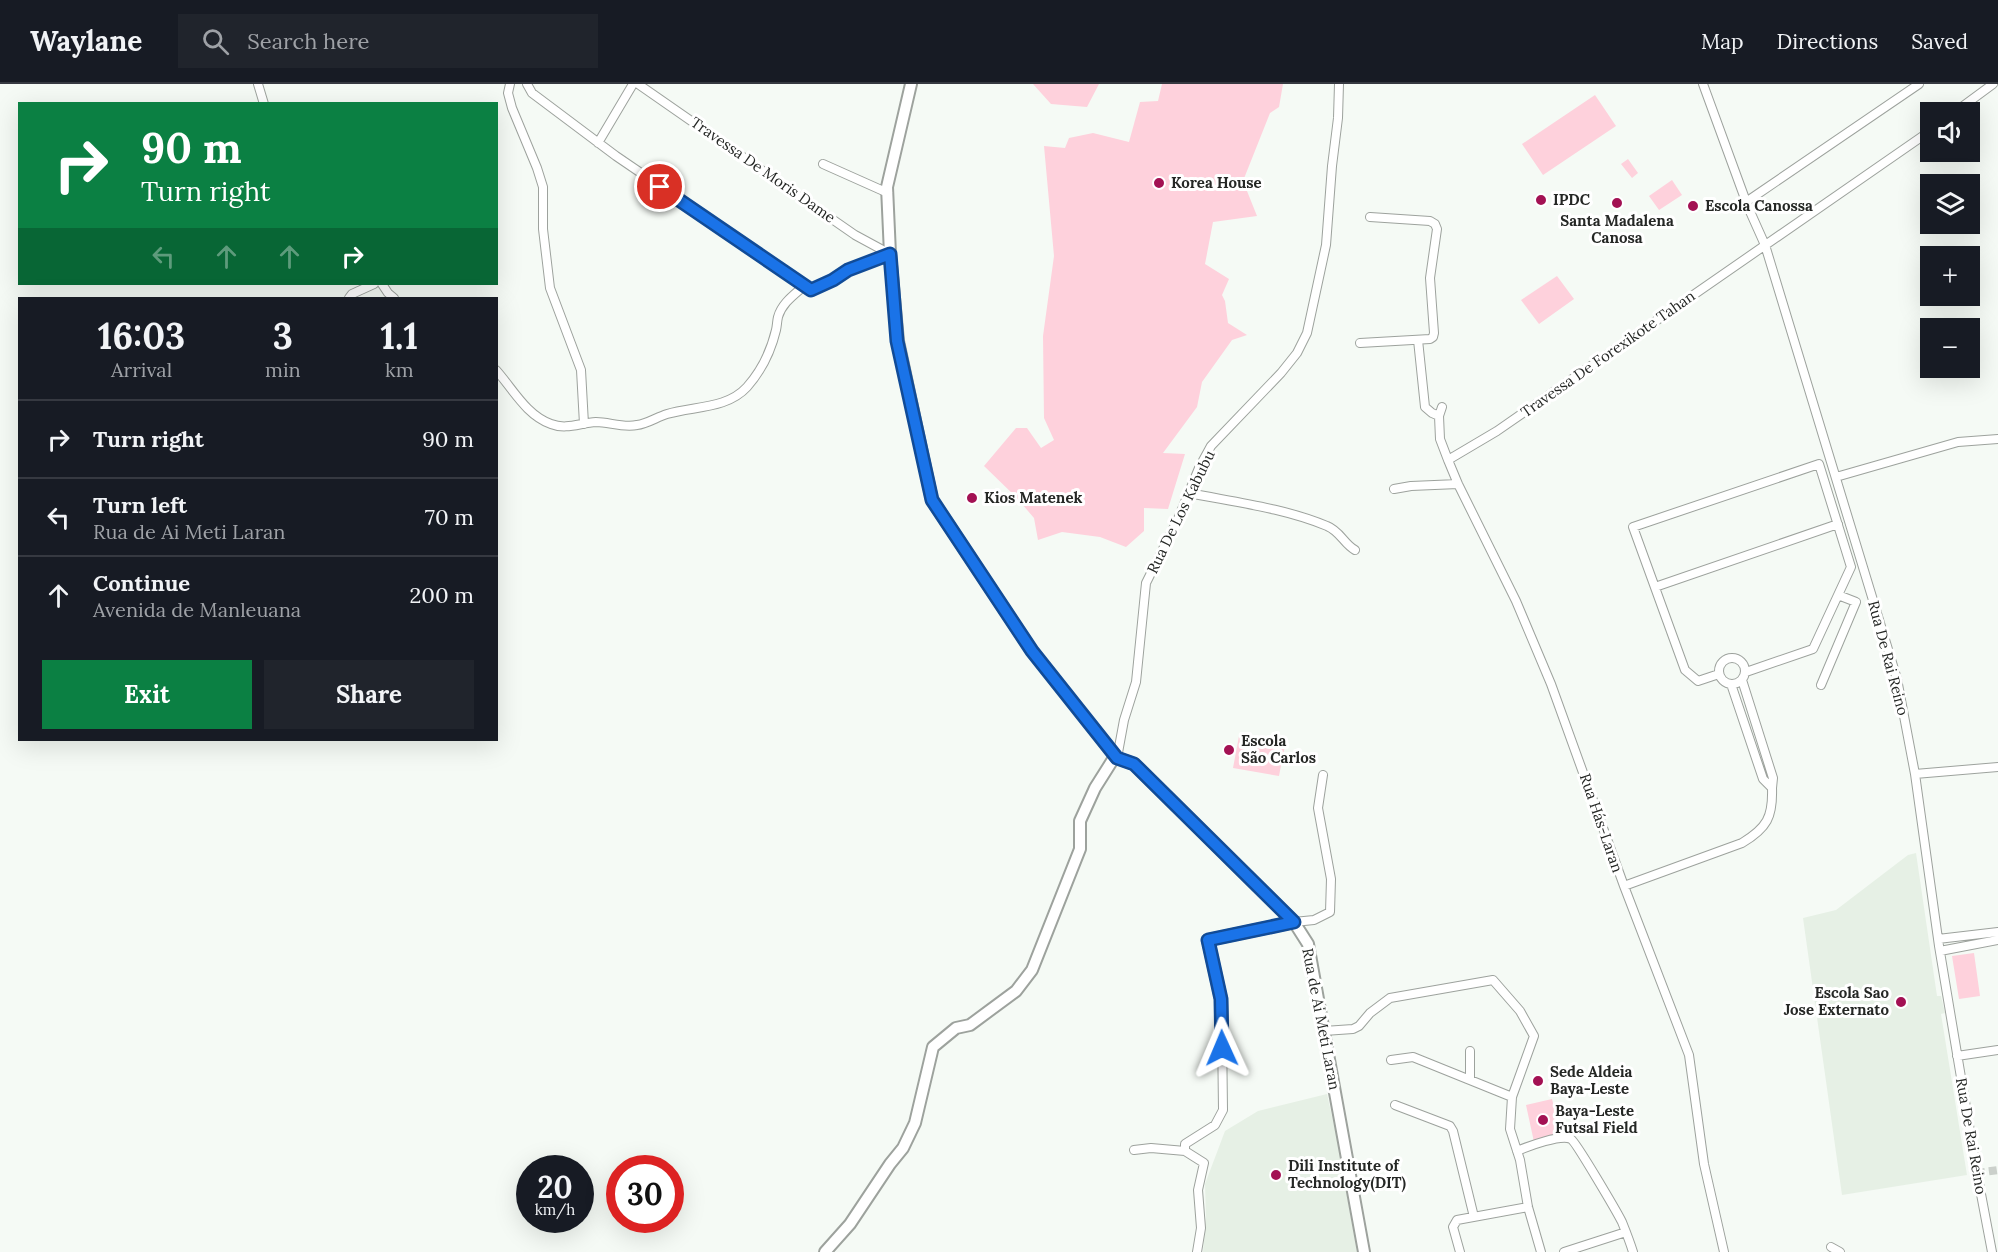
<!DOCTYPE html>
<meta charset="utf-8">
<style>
:root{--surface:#171b24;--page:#20242c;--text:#f1f3f6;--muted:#9ea1a6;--line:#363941;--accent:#0b8043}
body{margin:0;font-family:Lora,serif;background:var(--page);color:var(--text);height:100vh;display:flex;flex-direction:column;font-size:22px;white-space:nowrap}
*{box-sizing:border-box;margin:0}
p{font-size:20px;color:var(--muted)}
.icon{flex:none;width:33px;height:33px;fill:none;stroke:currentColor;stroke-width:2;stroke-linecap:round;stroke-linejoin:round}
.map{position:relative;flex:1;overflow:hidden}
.drawer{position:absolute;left:18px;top:213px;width:480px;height:444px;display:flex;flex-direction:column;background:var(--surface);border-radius:0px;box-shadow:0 6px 24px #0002}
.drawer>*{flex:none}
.guide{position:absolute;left:18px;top:18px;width:480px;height:183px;border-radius:0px;box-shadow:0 6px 24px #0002;background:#0b8043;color:#fff;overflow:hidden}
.controls{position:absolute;left:1920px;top:18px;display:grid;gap:12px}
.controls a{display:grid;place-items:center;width:60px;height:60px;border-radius:0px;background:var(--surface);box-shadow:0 6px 24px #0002;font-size:30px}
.speed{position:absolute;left:516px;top:1071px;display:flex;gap:12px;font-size:30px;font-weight:700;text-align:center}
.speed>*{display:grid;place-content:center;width:78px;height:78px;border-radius:50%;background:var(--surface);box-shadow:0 6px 24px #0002;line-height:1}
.speed small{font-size:15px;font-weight:400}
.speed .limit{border:9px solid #d22;background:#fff;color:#111}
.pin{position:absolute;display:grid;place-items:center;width:51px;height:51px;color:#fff;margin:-26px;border:3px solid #fff;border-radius:50%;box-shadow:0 2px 6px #0007}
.me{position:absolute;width:66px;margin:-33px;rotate:359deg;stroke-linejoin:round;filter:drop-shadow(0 0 4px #0008)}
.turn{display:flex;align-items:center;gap:21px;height:126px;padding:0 24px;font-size:27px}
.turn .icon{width:78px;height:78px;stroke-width:2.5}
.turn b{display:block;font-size:42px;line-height:51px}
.lanes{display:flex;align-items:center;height:57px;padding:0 24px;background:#0003;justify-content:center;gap:30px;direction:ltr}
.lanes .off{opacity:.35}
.eta{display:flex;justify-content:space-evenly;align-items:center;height:102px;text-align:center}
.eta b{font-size:36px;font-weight:800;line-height:42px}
.action{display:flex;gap:12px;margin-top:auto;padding:12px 24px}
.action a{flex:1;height:69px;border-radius:0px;background:var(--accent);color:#fff;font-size:24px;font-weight:800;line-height:69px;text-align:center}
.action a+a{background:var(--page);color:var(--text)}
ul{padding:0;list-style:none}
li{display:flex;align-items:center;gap:18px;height:78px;padding:0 24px;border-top:2px solid var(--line)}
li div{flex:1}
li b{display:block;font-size:22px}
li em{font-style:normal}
header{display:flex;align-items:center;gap:36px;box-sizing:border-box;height:84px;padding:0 30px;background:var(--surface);border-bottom:2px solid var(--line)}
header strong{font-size:28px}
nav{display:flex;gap:33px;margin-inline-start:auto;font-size:21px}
.search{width:420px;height:54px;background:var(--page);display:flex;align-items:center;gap:15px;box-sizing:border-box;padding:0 21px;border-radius:0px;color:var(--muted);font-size:22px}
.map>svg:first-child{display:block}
.built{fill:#e6f0e5}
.green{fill:#fed1dc}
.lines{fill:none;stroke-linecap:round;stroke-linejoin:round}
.minor-tunnel{stroke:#cbd0cb;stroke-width:8;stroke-dasharray:8 4;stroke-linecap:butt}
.minor-casing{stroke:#9da29d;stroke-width:10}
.tertiary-casing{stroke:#9da29d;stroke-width:14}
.minor{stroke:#fff;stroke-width:8}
.tertiary{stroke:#fff;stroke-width:10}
.route-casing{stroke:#114b97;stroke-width:15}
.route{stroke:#1a73e8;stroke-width:10}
.poi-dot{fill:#a31153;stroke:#fff;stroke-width:2}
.labels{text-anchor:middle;stroke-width:6;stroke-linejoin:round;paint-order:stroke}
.street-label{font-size:15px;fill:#252725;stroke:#fff}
.poi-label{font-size:15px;font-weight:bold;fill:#252725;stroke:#fff;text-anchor:start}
</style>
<header>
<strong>Waylane</strong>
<div class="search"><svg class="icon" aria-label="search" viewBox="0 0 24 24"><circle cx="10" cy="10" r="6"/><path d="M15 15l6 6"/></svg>Search here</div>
<nav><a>Map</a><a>Directions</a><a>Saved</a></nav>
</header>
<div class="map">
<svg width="1998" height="1168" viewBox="0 0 1998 1168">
<rect width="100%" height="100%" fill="#f5faf5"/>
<!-- built -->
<path class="built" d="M 1916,769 L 1937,912 L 1941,912 L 1945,929 L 1941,930 L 1967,1091 L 1842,1111 L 1803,834 L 1836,826 L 1908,771 Z
M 1327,1010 L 1336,1050 L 1357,1168 L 1203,1168 L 1206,1133 L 1205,1100 L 1225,1047 L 1258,1027 Z"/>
<!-- green -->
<path class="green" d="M 1033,0 L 1099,0 L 1087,23 L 1051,20 Z
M 1162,0 L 1283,0 L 1279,23 L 1270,29 L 1243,97 L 1257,132 L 1213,138 L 1205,180 L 1229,195 L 1222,211 L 1225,217 L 1228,239 L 1247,251 L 1232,256 L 1202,298 L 1197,323 L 1163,369 L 1185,370 L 1168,425 L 1144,424 L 1144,447 L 1126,463 L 1100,453 L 1062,448 L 1038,456 L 1034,434 L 1016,413 L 984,382 L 1016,344 L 1027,344 L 1041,364 L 1054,356 L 1044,334 L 1043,252 L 1054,172 L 1044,62 L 1065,64 L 1069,54 L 1093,49 L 1129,58 L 1140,18 L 1158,17 Z
M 1595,11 L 1616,42 L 1543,91 L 1522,60 Z
M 1628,75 L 1638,89 L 1632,94 L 1621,80 Z
M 1672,96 L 1682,111 L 1659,126 L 1649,112 Z
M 1557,192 L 1574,215 L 1539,240 L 1521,216 Z
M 1239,652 L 1285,661 L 1279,692 L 1233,684 Z
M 1974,869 L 1980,912 L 1959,915 L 1952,872 Z
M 1552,1015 L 1561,1051 L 1534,1058 L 1526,1021 Z"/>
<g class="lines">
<!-- minor-tunnel -->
<path class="minor-tunnel" d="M 1977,1089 L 1998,1086"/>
<!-- minor casing -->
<g class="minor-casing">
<path id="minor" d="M 258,0 L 264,20
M 510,0 L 508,9 L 512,24 L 537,84 L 543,103 L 543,145 L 550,204 L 581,286 L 584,340
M 527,0 L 532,9 L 616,72 L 811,205 L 833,196 L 848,186 L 890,170
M 638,0 L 855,151 L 890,170
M 1703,0 L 1748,123 L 1765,161 L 1897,595 L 1915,690 L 1939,862 L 1977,1089 L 1992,1168
M 1955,28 L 1993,0
M 598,59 L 633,0
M 823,80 L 888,109
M 1746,118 L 1919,0
M 382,200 L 388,209 L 394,214
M 349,214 L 352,210 L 374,200
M 1418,256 L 1425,323 L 1432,329 L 1439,332
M 1360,259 L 1430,255 L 1433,253 L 1434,249 L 1430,194 L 1437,145 L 1435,140 L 1430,137 L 1370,133
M 496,286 C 513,305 526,331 551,340 C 566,346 580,339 596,338 C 609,338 623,344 637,341 C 647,340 657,333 667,330 C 694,322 727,325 747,303 C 761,287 771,267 776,246 C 777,242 777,237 778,233 C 782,219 794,211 804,202
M 1442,323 L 1439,332 L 1440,355 L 1448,376 L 1458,400 L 1516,517 L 1551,600 L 1624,802 L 1689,971 L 1704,1080 L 1724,1168
M 1448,376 L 1497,347 L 1930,47
M 1836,393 L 1958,358 L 1998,355
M 1394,405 L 1411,402 L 1458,400
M 1189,409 C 1234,418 1284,424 1327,442 C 1340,447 1344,460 1355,466
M 1655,503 L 1838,440
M1719 587a13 13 0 1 1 26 0a13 13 0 1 1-26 0Z
M 1719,590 L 1698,597 L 1685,586 L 1633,443 L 1819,380 L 1851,483 L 1813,565 L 1746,588
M 1731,600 L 1763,695 L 1772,704 L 1773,694 L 1742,596
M 1821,601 L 1856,518 L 1838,511
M 1117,674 L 1124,636 L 1136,598 L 1146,499 L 1178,435 L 1199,384 L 1211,362 L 1281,289 L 1297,269 L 1307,249 L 1326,161 L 1332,82 L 1338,34 L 1339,0
M 1915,690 L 1998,683
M 1624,802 L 1742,759 C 1767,744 1773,733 1772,704
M 1294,838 L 1314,836 L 1330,828 L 1331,795 L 1318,724 L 1323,691
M 1938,855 L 1998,848
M 1940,867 L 1998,856
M 1324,947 L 1353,945 L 1359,942 L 1370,929 L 1390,914 L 1493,896 L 1520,927 L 1534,952 L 1512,1013 L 1510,1045 L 1520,1076 L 1528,1123 L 1541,1168
M 1957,972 L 1998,966
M 1391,976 L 1413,973 L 1512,1013
M 1470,995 L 1470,967
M 1395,1021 L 1450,1042 L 1453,1047 L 1474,1133
M 1134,1066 L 1151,1064 L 1185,1067 L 1204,1079 L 1198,1106 L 1201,1144 L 1197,1168
M 1185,1067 L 1185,1060 L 1215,1041 L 1223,1026 L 1222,946
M 1517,1067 C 1529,1062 1561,1050 1571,1055 C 1576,1058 1617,1128 1622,1138 C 1626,1148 1630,1158 1633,1168
M 1831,1163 L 1840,1168
M 1460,1168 L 1453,1143 L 1457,1136 L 1528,1123
M 1564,1168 L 1626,1148"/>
</g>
<!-- tertiary casing -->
<g class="tertiary-casing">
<path id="tertiary" d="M 911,0 L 887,103 L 890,170 L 898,257 L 932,416 L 1032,567 L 1117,674
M 1117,674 L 1134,680 L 1294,838 L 1308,860 L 1364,1168
M 1222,946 L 1221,915 L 1208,856 L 1294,838
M 825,1168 L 850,1140 L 890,1080 L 903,1064 L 915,1039 L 933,963 L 956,944 L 970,941 L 1016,907 L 1032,886 L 1080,765 L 1080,737 L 1095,704 L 1112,677 L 1117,674"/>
</g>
<!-- minor -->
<use href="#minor" class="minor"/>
<!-- tertiary -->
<use href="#tertiary" class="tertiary"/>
</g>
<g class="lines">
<!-- route casing -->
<g class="route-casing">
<path id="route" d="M 660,103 L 811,206 L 833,196 L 848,186 L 890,170 L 897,257 L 932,416 L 1032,567 L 1117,674 L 1134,680 L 1294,838 L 1208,856 L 1221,915 L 1222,964"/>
</g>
<!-- route -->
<use href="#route" class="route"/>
</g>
<!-- markers -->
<g class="poi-dot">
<circle cx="1159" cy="99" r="6"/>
<circle cx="1541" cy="116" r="6"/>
<circle cx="1617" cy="119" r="6"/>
<circle cx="1693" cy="122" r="6"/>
<circle cx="972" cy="414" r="6"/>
<circle cx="1229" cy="666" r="6"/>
<circle cx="1901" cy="918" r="6"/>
<circle cx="1538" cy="997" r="6"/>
<circle cx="1543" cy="1036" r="6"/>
<circle cx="1276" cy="1091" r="6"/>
</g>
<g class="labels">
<!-- street labels -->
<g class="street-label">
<text transform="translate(763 86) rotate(35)" y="5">Travessa De Moris Dame</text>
<text transform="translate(1608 270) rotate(-35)" y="5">Travessa De Forexikote Tahan</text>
<text transform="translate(1181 428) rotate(-64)" y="5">Rua De Los Kabubu</text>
<text transform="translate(1888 574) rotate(75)" y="5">Rua De Rai Reino</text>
<text transform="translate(1601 739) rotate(71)" y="5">Rua Hás-Laran</text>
<text transform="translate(1321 935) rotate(79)" y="5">Rua de Ai Meti Laran</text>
<text transform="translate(1971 1052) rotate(80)" y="5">Rua De Rai Reino</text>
</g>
<!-- poi labels -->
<g class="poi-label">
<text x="1171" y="104">Korea House</text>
<text x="1553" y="121">IPDC</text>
<text x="1705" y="127">Escola Canossa</text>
<text x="1617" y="142" text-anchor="middle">Santa Madalena<tspan x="1617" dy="17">Canosa</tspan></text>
<text x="984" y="419">Kios Matenek</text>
<text x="1241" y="662">Escola<tspan x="1241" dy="17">São Carlos</tspan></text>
<text x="1889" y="914" text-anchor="end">Escola Sao<tspan x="1889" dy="17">Jose Externato</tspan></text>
<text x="1550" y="993">Sede Aldeia<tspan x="1550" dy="17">Baya-Leste</tspan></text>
<text x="1555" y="1032">Baya-Leste<tspan x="1555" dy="17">Futsal Field</tspan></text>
<text x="1288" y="1087">Dili Institute of<tspan x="1288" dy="17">Technology(DIT)</tspan></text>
</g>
</g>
</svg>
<div class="controls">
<a><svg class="icon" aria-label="sound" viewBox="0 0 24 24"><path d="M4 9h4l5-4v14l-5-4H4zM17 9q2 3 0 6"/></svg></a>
<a><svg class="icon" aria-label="layers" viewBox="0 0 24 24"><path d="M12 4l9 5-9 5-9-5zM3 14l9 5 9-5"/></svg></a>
<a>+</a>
<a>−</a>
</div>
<div class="speed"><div>20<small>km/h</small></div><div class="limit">30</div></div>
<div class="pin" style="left:660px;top:103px;background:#d93025"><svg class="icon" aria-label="arrive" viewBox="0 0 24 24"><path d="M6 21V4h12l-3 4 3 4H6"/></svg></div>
<svg class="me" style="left:1222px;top:964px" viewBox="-20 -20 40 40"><path d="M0-17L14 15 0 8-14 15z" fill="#1a73e8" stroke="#fff" stroke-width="4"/></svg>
<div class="guide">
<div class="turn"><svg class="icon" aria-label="right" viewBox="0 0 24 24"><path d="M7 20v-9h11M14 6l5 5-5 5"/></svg><div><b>90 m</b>Turn right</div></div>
<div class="lanes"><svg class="icon off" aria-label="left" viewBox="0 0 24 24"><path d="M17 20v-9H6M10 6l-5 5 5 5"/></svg><svg class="icon off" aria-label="ahead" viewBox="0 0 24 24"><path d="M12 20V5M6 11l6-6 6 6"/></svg><svg class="icon off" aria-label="ahead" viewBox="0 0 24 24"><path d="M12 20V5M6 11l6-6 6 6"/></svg><svg class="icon" aria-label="right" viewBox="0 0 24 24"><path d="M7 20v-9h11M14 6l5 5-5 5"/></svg></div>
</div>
<section class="drawer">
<div class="eta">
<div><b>16:03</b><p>Arrival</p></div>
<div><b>3</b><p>min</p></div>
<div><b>1.1</b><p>km</p></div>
</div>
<ul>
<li><svg class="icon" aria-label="right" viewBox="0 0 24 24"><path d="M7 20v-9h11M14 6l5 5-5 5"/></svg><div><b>Turn right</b></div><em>90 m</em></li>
<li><svg class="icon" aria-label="left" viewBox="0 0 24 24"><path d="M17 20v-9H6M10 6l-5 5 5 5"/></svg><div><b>Turn left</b><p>Rua de Ai Meti Laran</p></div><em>70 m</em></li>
<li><svg class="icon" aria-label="ahead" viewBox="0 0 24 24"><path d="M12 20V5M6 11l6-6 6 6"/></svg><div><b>Continue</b><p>Avenida de Manleuana</p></div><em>200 m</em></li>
</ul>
<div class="action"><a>Exit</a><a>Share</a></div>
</section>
</div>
